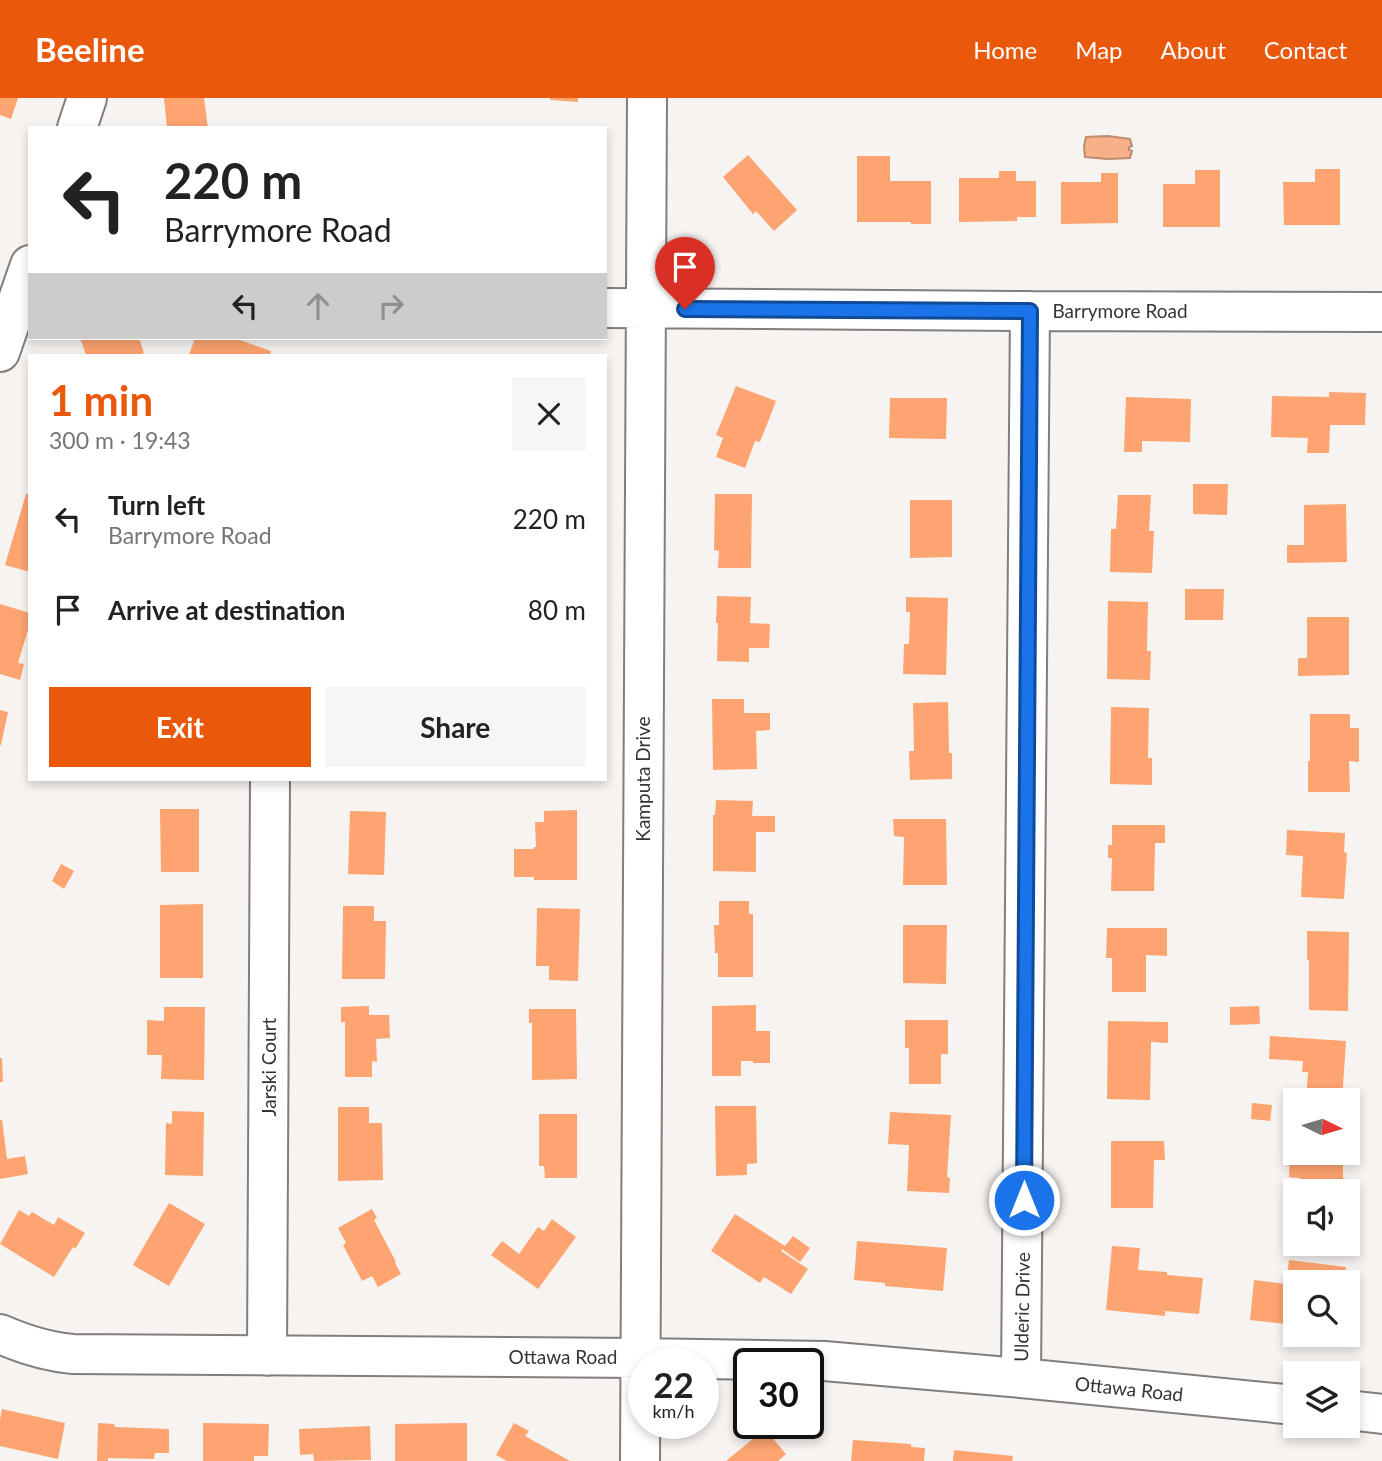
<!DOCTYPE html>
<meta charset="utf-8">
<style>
:root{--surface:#fff;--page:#f6f6f6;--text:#222;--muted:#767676;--accent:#ea580c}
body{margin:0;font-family:Lato,sans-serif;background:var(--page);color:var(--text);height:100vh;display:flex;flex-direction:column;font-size:26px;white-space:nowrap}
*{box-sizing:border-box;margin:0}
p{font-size:23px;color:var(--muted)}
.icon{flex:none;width:38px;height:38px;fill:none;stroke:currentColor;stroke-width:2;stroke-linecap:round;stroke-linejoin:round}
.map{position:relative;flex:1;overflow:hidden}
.details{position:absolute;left:28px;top:256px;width:579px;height:427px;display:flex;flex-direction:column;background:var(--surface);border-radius:0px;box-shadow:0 4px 10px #0003}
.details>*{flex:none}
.top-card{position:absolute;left:28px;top:28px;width:579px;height:214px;border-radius:0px;box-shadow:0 4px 10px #0003;background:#fff;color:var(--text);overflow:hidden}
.needle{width:46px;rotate:95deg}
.buttons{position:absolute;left:1283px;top:990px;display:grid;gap:14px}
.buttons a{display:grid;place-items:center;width:77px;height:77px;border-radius:0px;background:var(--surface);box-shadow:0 4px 10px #0003;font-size:35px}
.speed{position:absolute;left:628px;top:1250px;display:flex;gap:14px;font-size:35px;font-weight:700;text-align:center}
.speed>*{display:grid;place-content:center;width:91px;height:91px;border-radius:50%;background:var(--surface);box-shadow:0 4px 10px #0003;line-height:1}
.speed small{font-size:18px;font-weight:400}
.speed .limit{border:4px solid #111;border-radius:10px;background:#fff;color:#111}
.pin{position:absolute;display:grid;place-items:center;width:60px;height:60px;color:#fff;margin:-72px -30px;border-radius:50% 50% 50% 0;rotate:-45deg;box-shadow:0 0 7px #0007}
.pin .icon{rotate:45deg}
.me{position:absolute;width:77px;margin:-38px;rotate:0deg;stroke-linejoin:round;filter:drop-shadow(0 0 5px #0008)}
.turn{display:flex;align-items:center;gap:24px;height:147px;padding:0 21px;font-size:32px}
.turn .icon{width:91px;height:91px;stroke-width:2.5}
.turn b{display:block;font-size:49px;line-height:60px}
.lanes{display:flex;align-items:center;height:66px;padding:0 21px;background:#0003;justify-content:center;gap:35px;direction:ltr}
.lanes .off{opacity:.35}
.round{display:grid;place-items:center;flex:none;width:74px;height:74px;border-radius:0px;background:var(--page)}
.headline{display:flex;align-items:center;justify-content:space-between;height:119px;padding:0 21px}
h1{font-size:42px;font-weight:700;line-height:52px;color:var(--accent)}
.button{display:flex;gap:14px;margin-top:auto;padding:14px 21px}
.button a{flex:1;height:80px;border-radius:0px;background:var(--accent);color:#fff;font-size:28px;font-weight:700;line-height:80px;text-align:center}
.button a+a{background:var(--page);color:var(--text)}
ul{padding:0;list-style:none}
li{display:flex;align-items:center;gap:21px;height:91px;padding:0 21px}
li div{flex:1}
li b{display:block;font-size:26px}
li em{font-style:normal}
header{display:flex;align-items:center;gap:42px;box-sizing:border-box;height:98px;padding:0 35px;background:var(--accent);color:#fff}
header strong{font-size:33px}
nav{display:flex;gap:38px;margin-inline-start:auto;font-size:24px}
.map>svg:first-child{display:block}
.water{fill:#f7b087;stroke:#bd8b6e;stroke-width:2}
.building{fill:#fda470}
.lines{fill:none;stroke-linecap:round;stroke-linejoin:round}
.minor-casing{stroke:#817e7d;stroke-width:42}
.minor{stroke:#fff;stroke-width:38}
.route-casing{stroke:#114b97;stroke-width:18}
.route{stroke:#1a73e8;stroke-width:12}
.labels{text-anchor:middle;stroke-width:7;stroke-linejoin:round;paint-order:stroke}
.street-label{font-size:19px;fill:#353434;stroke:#fff}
</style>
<header>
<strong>Beeline</strong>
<nav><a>Home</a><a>Map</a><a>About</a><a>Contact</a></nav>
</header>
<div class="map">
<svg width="1382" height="1363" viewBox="0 0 1382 1363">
<rect width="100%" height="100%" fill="#f6f3f1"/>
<!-- water -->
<path class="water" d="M 1108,38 L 1130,41 L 1132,48 L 1129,49 L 1129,52 L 1132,53 L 1130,60 L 1108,61 L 1085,59 L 1084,48 L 1086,39 Z"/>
<!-- building -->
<path class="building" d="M 0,0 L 18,0 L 11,21 L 0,17 Z
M 164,0 L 204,0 L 208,30 L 167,30 Z
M 550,0 L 578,0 L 578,4 L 550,2 Z
M 748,57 L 797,112 L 774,133 L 756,113 L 753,116 L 723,79 Z
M 857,58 L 890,58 L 890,83 L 931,83 L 931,126 L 911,126 L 911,124 L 857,124 Z
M 1315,71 L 1340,71 L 1340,127 L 1284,127 L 1283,84 L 1315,84 Z
M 1195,72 L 1220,72 L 1220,129 L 1163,129 L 1163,86 L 1195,86 Z
M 999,73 L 1016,73 L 1016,83 L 1036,83 L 1036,119 L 1017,119 L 1017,123 L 959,124 L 959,80 L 999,80 Z
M 1101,75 L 1118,75 L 1118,125 L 1061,126 L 1061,84 L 1101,84 Z
M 80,240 L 139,240 L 144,255 L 137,257 L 86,257 Z
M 195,240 L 234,240 L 271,253 L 270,257 L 189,257 Z
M 736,288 L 776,303 L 760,344 L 755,343 L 745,370 L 716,359 L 723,340 L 716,337 Z
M 1329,294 L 1366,295 L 1365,327 L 1330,327 L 1329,355 L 1307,355 L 1308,340 L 1271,339 L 1272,298 L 1329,299 Z
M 1126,299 L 1191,301 L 1190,344 L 1142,343 L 1142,354 L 1124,354 Z
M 890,300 L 947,300 L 946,341 L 889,340 Z
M 1193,386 L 1228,386 L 1227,417 L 1193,416 Z
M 26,396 L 30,397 L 30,474 L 5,467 Z
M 715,396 L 752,396 L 751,470 L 718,470 L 719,453 L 714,452 Z
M 1118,397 L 1151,397 L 1149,433 L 1154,433 L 1152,475 L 1110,474 L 1111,431 L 1116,431 Z
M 910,402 L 952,402 L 952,459 L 910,460 Z
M 1346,406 L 1347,464 L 1287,465 L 1287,447 L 1304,447 L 1304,407 Z
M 1185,491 L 1224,491 L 1223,522 L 1185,522 Z
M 717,498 L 751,499 L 750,525 L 770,526 L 769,550 L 749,550 L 749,564 L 717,563 L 718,525 L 716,525 Z
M 906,499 L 948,500 L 946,577 L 903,576 L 904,546 L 909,546 L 910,514 L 906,514 Z
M 1108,503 L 1148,504 L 1147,553 L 1151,553 L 1150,582 L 1107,581 Z
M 0,506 L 30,515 L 30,525 L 18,565 L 24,566 L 20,582 L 0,576 Z
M 1307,519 L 1349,519 L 1349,577 L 1298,578 L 1298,560 L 1307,560 Z
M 712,601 L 744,601 L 744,615 L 770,615 L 770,632 L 756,633 L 757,671 L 713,672 Z
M 948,604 L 949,655 L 952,655 L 952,681 L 910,682 L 909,653 L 914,653 L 913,605 Z
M 1111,609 L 1149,610 L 1148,660 L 1152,660 L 1152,687 L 1110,686 Z
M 0,612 L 8,614 L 1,647 L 0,647 Z
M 1310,616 L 1350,616 L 1350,630 L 1359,630 L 1359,664 L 1349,663 L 1350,694 L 1308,694 L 1308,663 L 1310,663 Z
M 716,702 L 753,703 L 752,718 L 775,718 L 775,734 L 756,734 L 756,774 L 713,773 L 713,717 L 715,717 Z
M 160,711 L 199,711 L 199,774 L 161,774 Z
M 577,712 L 577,782 L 534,782 L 534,779 L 514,779 L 514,751 L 534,751 L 534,749 L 536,749 L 535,724 L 544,724 L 544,713 Z
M 350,713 L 386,714 L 384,777 L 348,776 Z
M 893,721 L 946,721 L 947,787 L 903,787 L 904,739 L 894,738 Z
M 1112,727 L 1165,727 L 1165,745 L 1155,745 L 1154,793 L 1111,793 L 1112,760 L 1108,760 L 1108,747 L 1112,747 Z
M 1287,732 L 1345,735 L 1344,754 L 1347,755 L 1344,801 L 1301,799 L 1303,758 L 1286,757 Z
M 61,766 L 74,773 L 64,791 L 52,783 Z
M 719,803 L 749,803 L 749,816 L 753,816 L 753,879 L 718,879 L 718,855 L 715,855 L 714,827 L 719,827 Z
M 203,806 L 203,880 L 160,880 L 160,807 Z
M 343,808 L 374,808 L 374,823 L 386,823 L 385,881 L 342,881 Z
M 537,810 L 580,811 L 578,883 L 549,882 L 549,868 L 536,868 Z
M 903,827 L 947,827 L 946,886 L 903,885 Z
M 1107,830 L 1167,830 L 1167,858 L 1146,857 L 1146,894 L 1112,894 L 1112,860 L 1106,860 Z
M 1307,833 L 1349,834 L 1348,913 L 1309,912 L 1309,862 L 1307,862 Z
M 756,907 L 756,933 L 770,933 L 770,965 L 753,965 L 753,963 L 741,963 L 741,978 L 712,978 L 712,908 Z
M 369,908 L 369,917 L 389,917 L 390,940 L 376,941 L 377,964 L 372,963 L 372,979 L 345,979 L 345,924 L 341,924 L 341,909 Z
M 1259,908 L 1260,926 L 1230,927 L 1230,909 Z
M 164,909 L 205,909 L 204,982 L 161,981 L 162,957 L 147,957 L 147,922 L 164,923 Z
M 529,911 L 576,911 L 577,981 L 532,982 L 532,925 L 529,925 Z
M 905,922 L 948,922 L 948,956 L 941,956 L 941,986 L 909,986 L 909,950 L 905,950 Z
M 1108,923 L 1168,924 L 1168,945 L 1151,944 L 1150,1002 L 1107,1001 Z
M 1270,938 L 1346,943 L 1342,1003 L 1306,1003 L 1308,974 L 1302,974 L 1303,963 L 1269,961 Z
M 0,960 L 2,960 L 3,984 L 0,984 Z
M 1252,1005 L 1272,1007 L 1270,1023 L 1251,1021 Z
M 715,1008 L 756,1008 L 757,1065 L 747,1066 L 747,1077 L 716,1078 Z
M 338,1009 L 369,1009 L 369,1025 L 382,1025 L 383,1082 L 338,1083 Z
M 172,1013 L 204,1014 L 203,1078 L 165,1077 L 166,1025 L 172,1026 Z
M 890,1014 L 951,1017 L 947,1079 L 950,1080 L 949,1095 L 907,1093 L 909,1047 L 888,1046 Z
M 539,1016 L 577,1016 L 577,1080 L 545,1080 L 544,1068 L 539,1068 Z
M 0,1022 L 2,1022 L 7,1061 L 25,1058 L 28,1076 L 0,1081 Z
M 1111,1043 L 1164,1043 L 1165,1062 L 1154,1062 L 1153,1110 L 1111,1110 Z
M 1290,1060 L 1343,1061 L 1343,1080 L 1346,1081 L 1346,1094 L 1300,1094 L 1300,1080 L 1289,1079 Z
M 169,1105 L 205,1126 L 169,1188 L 133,1167 Z
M 372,1111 L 377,1120 L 374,1122 L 396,1164 L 395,1165 L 401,1176 L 378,1189 L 372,1178 L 362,1183 L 343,1147 L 346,1145 L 338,1130 Z
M 19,1112 L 29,1118 L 32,1114 L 54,1127 L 58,1119 L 85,1135 L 75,1151 L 73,1149 L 54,1179 L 0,1146 Z
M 735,1116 L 785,1148 L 793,1138 L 810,1150 L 800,1164 L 782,1151 L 781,1153 L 808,1171 L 791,1196 L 764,1179 L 760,1185 L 711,1153 Z
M 552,1121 L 576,1139 L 538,1191 L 491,1157 L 502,1143 L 519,1156 L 538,1129 L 544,1133 Z
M 857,1143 L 947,1150 L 943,1193 L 885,1188 L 885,1185 L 854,1182 Z
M 1112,1148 L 1140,1150 L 1138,1172 L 1167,1174 L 1167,1177 L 1203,1180 L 1199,1216 L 1165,1213 L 1165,1218 L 1106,1212 Z
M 1289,1162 L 1346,1169 L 1344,1185 L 1295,1185 L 1295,1227 L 1250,1222 L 1254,1182 L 1286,1186 Z
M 2,1311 L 65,1325 L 58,1361 L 0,1348 L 0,1322 Z
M 98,1325 L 114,1326 L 115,1329 L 169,1331 L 169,1355 L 155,1355 L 154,1361 L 108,1360 L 108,1363 L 97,1363 Z
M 203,1325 L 269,1326 L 268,1358 L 254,1358 L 254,1363 L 203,1363 Z
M 467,1325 L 467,1363 L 395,1363 L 395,1326 Z
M 514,1325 L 529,1333 L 525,1338 L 570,1363 L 507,1363 L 496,1357 Z
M 370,1328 L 371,1362 L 314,1363 L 313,1356 L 300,1357 L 299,1331 Z
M 765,1331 L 786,1356 L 778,1363 L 726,1363 Z
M 853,1342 L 911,1346 L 911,1349 L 925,1350 L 924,1363 L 851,1363 Z
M 954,1352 L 1013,1358 L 1012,1363 L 953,1363 Z"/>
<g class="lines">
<!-- minor casing -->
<g class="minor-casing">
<path id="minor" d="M 77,30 L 87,0
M 606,210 L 1030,213 L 1382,214
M 0,254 L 30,167
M 0,1236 C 23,1246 48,1254 73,1256 L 640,1260 L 824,1263 L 1021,1280 L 1295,1307
M 267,1258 L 270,681
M 1021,1280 L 1030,213
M 1348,1312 L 1382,1316
M 640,1363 L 647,0"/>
</g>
<!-- minor -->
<use href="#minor" class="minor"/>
</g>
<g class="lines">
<!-- route casing -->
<g class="route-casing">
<path id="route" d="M 685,211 L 1030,213 L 1024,1102"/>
</g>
<!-- route -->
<use href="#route" class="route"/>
</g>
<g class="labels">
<!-- street labels -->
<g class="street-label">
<text x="1120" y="220">Barrymore Road</text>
<text transform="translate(643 681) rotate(-90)" y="7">Kamputa Drive</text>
<text transform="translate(269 969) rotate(-90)" y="7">Jarski Court</text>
<text transform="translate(1022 1209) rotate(-89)" y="7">Ulderic Drive</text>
<text x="563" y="1266">Ottawa Road</text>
<text transform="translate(1129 1291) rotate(6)" y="7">Ottawa Road</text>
</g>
</g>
</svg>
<div class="buttons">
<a><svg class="needle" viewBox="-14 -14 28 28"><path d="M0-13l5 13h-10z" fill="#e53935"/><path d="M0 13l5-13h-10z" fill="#767676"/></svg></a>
<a><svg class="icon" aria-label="sound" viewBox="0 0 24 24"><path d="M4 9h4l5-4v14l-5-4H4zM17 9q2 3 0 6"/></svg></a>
<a><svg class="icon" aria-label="search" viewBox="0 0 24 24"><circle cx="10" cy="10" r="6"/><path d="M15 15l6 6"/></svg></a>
<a><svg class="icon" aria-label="layers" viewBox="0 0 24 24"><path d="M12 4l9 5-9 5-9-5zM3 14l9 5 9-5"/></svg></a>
</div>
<div class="speed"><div>22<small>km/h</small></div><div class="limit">30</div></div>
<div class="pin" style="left:685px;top:211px;background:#d93025"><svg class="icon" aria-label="arrive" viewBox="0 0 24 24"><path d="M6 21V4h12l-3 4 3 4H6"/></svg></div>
<svg class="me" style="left:1024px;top:1102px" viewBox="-20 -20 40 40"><circle r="17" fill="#1a73e8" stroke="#fff" stroke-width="3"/><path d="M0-11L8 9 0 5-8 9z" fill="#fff"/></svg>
<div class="top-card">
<div class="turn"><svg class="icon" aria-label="left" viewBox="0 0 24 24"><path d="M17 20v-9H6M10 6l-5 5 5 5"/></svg><div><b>220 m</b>Barrymore Road</div></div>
<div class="lanes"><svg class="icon" aria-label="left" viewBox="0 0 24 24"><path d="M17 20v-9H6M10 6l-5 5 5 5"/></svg><svg class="icon off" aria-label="ahead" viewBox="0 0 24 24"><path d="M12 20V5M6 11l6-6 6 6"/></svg><svg class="icon off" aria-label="right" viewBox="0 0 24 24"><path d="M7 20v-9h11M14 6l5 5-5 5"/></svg></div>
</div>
<section class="details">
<div class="headline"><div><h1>1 min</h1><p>300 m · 19:43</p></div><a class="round"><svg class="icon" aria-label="close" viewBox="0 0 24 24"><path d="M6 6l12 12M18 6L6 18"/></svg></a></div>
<ul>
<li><svg class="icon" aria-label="left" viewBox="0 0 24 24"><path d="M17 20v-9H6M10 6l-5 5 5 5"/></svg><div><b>Turn left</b><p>Barrymore Road</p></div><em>220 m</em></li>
<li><svg class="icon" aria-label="arrive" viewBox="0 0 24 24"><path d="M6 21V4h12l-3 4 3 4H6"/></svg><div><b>Arrive at destination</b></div><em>80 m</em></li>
</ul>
<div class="button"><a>Exit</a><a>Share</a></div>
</section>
</div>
